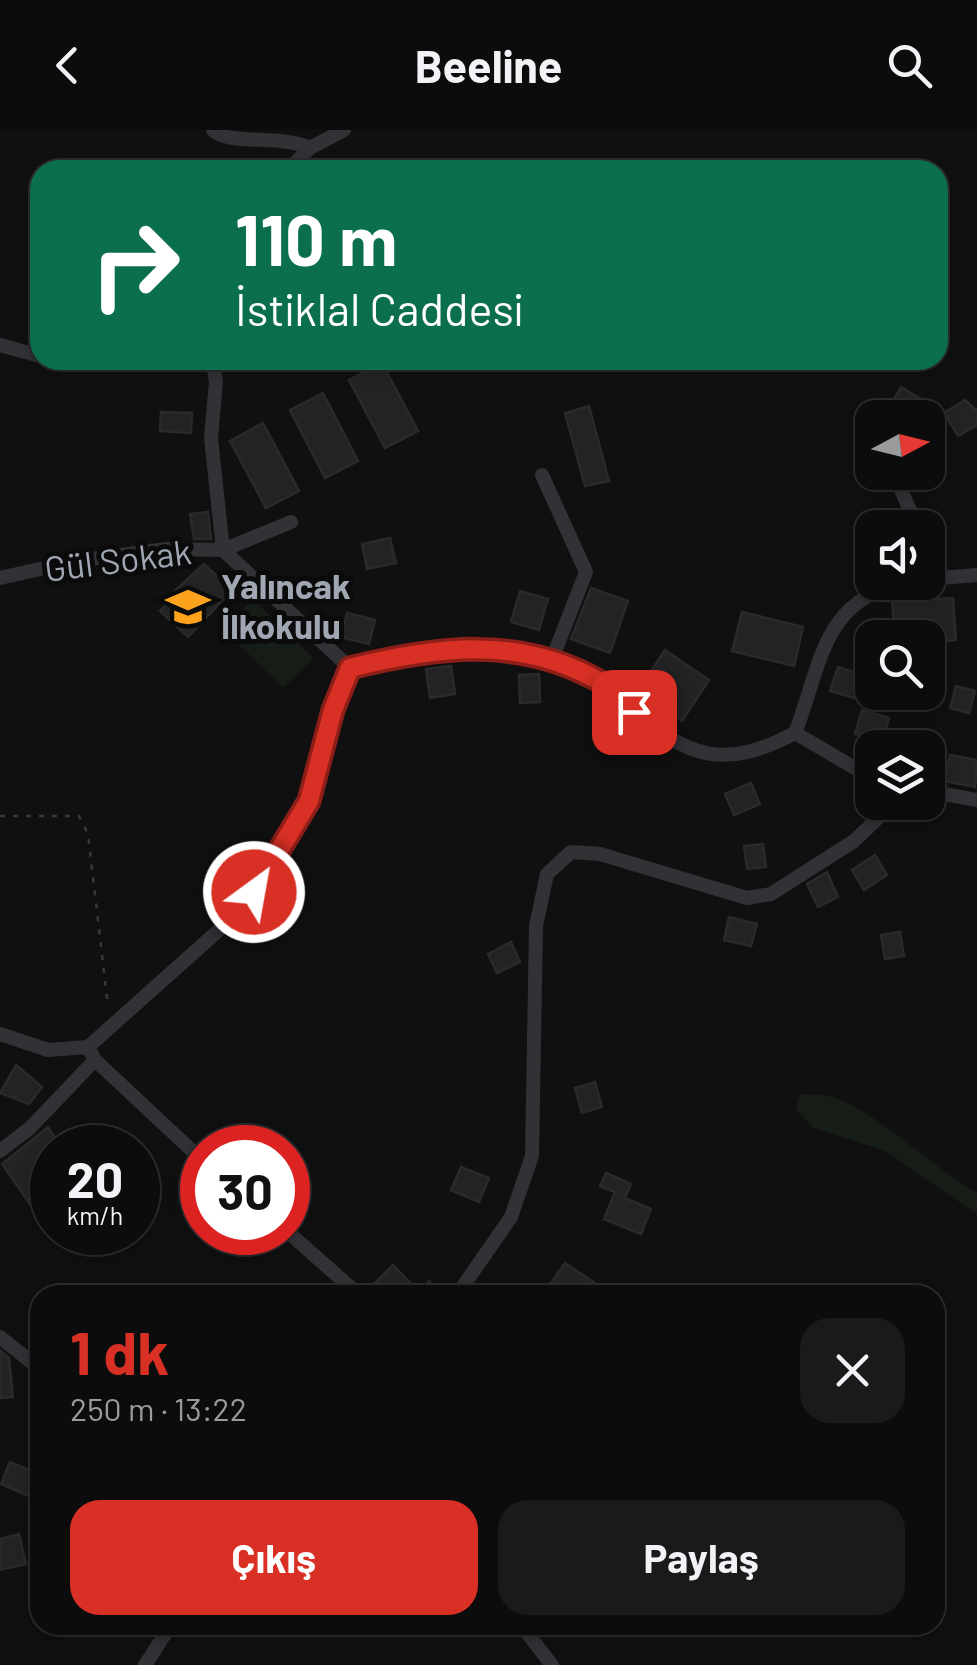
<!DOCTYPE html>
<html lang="tr">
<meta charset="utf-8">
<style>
:root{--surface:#0c0c0d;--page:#1a1a1b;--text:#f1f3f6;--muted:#9a9b9d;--line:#2c2c2e;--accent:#d93025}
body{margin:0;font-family:Barlow,sans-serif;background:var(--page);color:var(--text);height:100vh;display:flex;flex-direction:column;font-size:38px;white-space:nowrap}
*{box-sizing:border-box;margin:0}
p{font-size:32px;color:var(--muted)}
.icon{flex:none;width:55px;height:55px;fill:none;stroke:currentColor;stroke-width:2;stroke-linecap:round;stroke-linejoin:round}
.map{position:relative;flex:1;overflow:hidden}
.panel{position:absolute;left:30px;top:1155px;width:915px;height:350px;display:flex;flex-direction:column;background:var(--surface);border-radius:30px;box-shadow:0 5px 15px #0003,0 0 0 2px var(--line)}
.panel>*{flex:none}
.hud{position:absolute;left:30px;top:30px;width:918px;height:210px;border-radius:30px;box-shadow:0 5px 15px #0003,0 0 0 2px var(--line);background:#0b6e4f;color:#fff;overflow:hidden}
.needle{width:65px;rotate:83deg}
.fabs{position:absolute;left:855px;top:270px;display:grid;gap:20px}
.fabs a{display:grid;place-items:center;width:90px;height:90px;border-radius:20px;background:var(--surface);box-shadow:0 5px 15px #0003,0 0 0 2px var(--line);font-size:50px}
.speed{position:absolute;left:30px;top:995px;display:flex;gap:20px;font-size:50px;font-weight:700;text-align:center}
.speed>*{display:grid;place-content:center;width:130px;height:130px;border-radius:50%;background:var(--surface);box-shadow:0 5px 15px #0003,0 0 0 2px var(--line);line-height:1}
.speed small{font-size:25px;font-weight:400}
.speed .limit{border:15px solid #d22;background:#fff;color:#111}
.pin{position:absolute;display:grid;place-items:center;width:85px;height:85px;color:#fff;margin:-42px;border-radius:20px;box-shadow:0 5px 15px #0006}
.me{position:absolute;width:110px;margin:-55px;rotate:32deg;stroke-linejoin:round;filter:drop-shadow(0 0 8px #0008)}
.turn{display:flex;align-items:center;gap:35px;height:210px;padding:0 40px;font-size:45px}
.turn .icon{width:130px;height:130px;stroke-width:2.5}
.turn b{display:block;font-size:70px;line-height:85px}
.round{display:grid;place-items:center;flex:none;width:105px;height:105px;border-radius:30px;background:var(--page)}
.overview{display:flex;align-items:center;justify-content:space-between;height:170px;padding:0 40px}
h1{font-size:60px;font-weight:700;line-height:75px;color:var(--accent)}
.cta{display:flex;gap:20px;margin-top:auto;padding:20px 40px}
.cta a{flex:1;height:115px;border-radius:30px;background:var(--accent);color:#fff;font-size:40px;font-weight:700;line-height:115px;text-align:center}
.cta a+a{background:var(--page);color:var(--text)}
header{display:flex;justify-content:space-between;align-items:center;height:130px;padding:0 40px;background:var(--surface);font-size:45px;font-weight:700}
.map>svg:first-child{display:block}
.green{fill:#161c16}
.building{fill:#232325;stroke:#2a2a2d;stroke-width:2.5}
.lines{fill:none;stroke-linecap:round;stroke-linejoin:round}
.path{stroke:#36393d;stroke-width:2.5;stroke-dasharray:5 8;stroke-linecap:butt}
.minor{stroke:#313236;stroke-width:14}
.route-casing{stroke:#8d1f18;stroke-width:25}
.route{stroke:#d93025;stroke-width:18}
.labels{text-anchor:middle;stroke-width:10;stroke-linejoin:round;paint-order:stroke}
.street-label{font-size:35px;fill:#a0a7b3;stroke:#0b0b0c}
.poi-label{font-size:35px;font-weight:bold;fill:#a0a7b3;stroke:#0b0b0c;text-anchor:start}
</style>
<header><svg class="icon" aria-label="back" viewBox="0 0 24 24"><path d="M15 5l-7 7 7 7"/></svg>Beeline<svg class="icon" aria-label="search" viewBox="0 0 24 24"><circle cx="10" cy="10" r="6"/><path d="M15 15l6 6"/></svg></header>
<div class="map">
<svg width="977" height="1535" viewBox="0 0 977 1535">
<rect width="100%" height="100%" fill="#101011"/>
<!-- green -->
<path class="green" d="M 253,469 L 313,528 L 283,558 L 223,499 Z
M 800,964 C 813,965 828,964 839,969 C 885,989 932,1036 977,1063 L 977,1084 L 883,1020 L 813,998 L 796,979 Z"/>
<!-- building -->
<path class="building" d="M 382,233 L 418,301 L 385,318 L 349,250 Z
M 901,257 L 926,272 L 917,288 L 883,288 Z
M 323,263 L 358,331 L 325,348 L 290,280 Z
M 965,270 L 977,281 L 977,295 L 958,306 L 944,283 Z
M 589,276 L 609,351 L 585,356 L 565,283 Z
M 161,282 L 192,283 L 191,303 L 160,301 Z
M 263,293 L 299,361 L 266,378 L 230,311 Z
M 208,382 L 211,409 L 194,409 L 190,384 Z
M 390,408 L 396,433 L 367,439 L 362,414 Z
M 204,434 L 232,460 L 188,507 L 160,481 L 171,469 L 168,467 Z
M 591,458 L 628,471 L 610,523 L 571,509 Z
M 520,461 L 548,469 L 539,500 L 511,492 Z
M 953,468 L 956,510 L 928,512 L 928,508 L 895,508 L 892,472 Z
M 742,482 L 803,497 L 794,536 L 732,521 Z
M 347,483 L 375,490 L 369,514 L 341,507 Z
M 665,520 L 709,550 L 682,591 L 638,561 Z
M 451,536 L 455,564 L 430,568 L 426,539 Z
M 838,537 L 864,545 L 857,569 L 830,561 Z
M 539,544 L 540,572 L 520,573 L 519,545 Z
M 956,556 L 975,561 L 969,583 L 950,578 Z
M 862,580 L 889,588 L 882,612 L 855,604 Z
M 950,625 L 977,630 L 975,657 L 945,651 Z
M 751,653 L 760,674 L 734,685 L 725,664 Z
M 763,714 L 766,737 L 747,739 L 744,716 Z
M 875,725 L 887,745 L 864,760 L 852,740 Z
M 827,742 L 838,767 L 818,777 L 807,754 Z
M 729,787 L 757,794 L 751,816 L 724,810 Z
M 900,802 L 904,826 L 885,829 L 881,805 Z
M 511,812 L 520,832 L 497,843 L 488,824 Z
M 16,935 L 42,957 L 29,974 L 0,963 Z
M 595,952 L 602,977 L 582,983 L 575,958 Z
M 48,997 L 61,1018 L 52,1018 L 52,1051 L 30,1074 L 2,1034 Z
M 461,1037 L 489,1048 L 479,1072 L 451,1060 Z
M 606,1043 L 631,1054 L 625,1068 L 651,1079 L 641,1104 L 604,1089 L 615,1062 L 600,1056 Z
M 565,1133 L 598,1155 L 592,1165 L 568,1165 L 551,1153 Z
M 393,1135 L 419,1162 L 429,1151 L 443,1165 L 387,1165 L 375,1153 Z
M 1,1221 L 9,1228 L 13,1267 L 0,1268 Z
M 10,1332 L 38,1344 L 29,1366 L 1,1354 Z
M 19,1404 L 26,1434 L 0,1440 L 0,1409 Z"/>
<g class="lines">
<!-- path -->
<path class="path" d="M 0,686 L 79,686 L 88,704 L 108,877"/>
<!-- minor -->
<path class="minor" d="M 213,0 C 228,16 282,4 310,18
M 288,40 L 310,18 L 344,0
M 0,215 L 40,226
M 212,230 L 216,251 L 211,308 L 223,420 L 349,537
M 893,342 L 918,398
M 542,345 L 586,442 L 551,532
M 928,418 L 941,446
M 0,448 L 76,431 L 167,419 L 223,420 L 291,392
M 928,449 L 977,445
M 795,603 L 872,648
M 928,661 L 977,670
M 0,904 L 48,920 L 88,917 L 228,792 L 254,762 L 309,671 L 333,580 L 349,537 C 420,521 481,508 552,533 C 567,538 588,544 601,553 C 612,560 620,570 630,578 C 689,629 725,640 795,603 C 822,534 821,469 907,452
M 88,917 L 95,930 L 202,1030
M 0,1021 L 30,998 L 95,930
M 288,1102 L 359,1165
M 457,1165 L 511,1087 L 532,1026 L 536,796 L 547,744 L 571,722 L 600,724 L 747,768 L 771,764 L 854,711 L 895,672
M 0,1207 L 40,1239
M 521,1495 L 552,1535
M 145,1535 L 171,1495"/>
</g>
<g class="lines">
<!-- route casing -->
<g class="route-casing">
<path id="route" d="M 254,762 L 309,671 L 333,580 L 350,538 C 435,517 518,505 599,551 C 611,558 623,572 634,582"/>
</g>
<!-- route -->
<use href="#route" class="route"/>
</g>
<!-- icons -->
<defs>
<g id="school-bare" transform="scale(3.45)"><path d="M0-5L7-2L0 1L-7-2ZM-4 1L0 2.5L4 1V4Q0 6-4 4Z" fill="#fca21c" stroke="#0b0b0c" stroke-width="2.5" paint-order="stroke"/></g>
</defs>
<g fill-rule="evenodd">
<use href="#school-bare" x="188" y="477"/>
</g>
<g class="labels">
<!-- street labels -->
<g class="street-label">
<text transform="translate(118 431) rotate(-7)" y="12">Gül Sokak</text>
</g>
<!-- poi labels -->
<g class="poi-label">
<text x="221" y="469">Yalıncak<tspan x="221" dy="40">İlkokulu</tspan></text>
</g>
</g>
</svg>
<div class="fabs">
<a><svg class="needle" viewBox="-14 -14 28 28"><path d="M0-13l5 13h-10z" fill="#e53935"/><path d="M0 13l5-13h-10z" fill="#9a9b9d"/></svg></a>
<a><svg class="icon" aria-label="sound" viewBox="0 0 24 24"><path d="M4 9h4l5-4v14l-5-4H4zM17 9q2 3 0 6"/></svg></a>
<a><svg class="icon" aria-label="search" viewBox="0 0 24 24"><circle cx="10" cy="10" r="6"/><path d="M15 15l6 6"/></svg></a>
<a><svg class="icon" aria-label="layers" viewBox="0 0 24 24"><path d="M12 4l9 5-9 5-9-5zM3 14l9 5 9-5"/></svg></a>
</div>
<div class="speed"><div>20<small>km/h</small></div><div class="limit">30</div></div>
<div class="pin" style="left:634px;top:582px;background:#d93025"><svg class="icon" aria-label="arrive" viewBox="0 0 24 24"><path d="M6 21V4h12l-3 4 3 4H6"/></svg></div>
<svg class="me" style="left:254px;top:762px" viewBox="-20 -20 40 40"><circle r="17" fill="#d93025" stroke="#fff" stroke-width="3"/><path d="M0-11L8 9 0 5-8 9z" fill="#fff"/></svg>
<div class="hud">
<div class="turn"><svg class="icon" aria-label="right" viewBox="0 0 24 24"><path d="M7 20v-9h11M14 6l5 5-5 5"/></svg><div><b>110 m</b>İstiklal Caddesi</div></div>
</div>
<section class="panel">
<div class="overview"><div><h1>1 dk</h1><p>250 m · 13:22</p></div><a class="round"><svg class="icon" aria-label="close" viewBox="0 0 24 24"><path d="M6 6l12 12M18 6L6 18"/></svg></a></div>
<div class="cta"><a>Çıkış</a><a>Paylaş</a></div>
</section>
</div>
